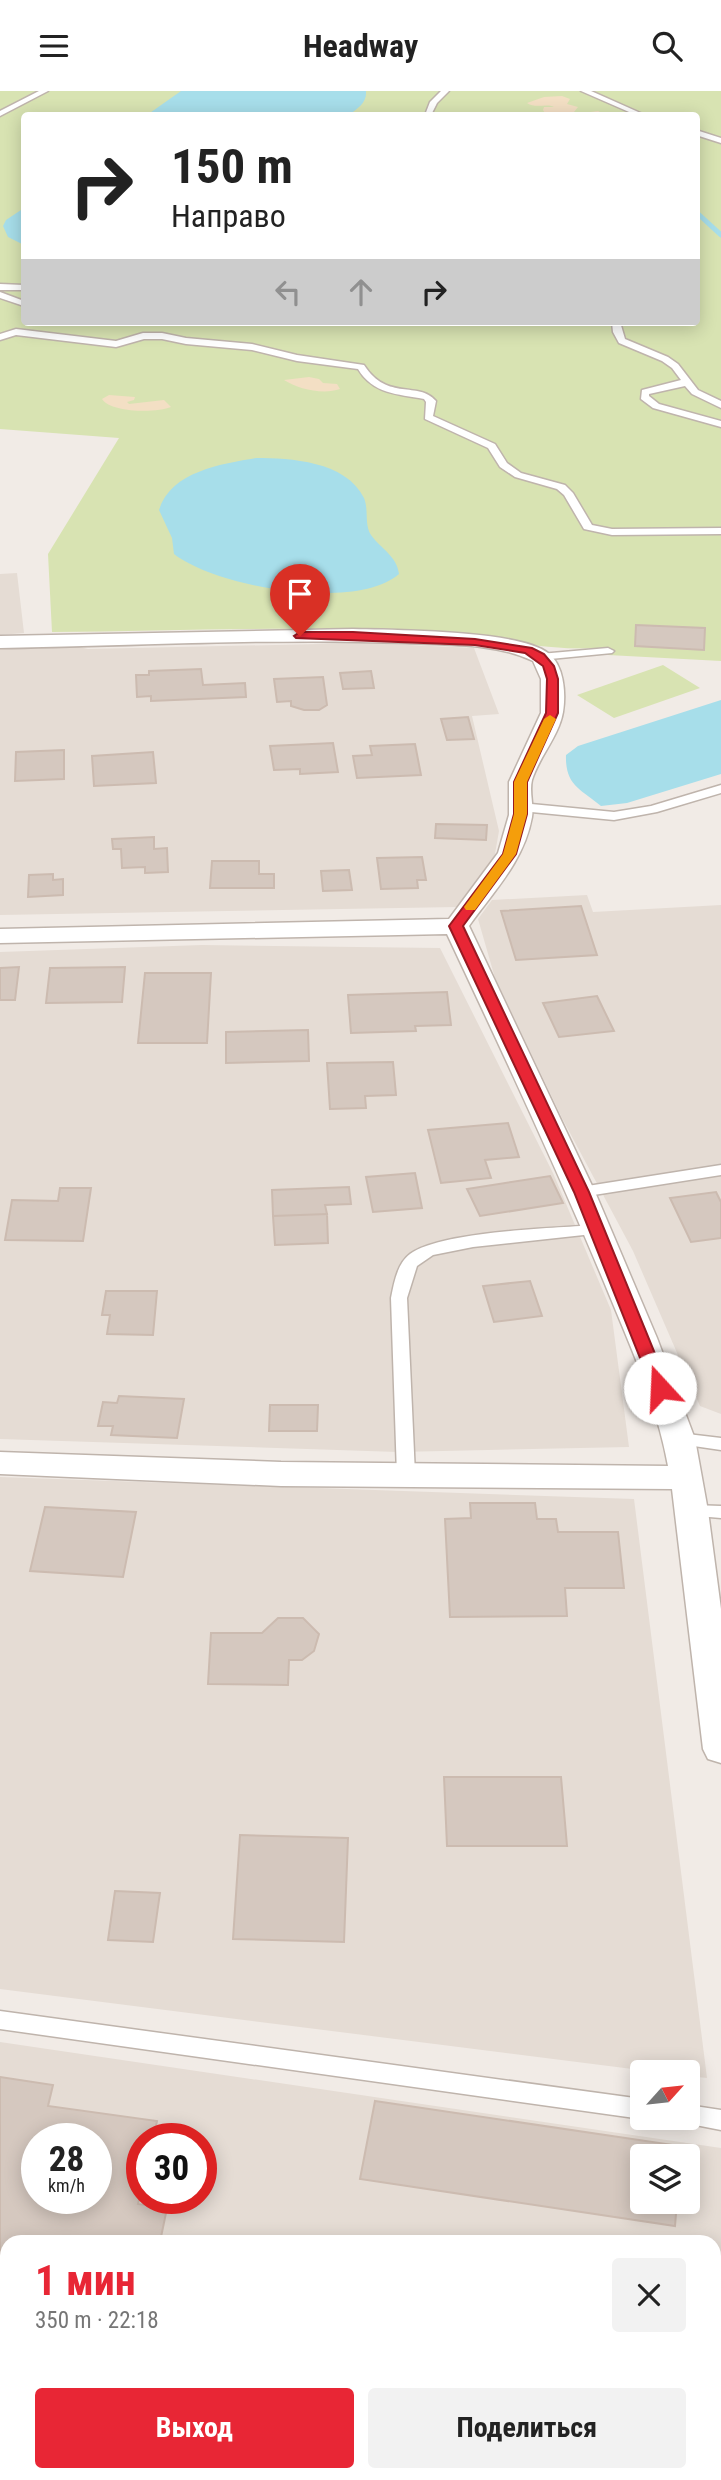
<!DOCTYPE html>
<html lang="ru">
<meta charset="utf-8">
<style>
:root{--surface:#fff;--page:#f2f2f2;--text:#222;--muted:#767676;--accent:#e82635}
body{margin:0;font-family:"Roboto Condensed",sans-serif;background:var(--page);color:var(--text);height:100vh;display:flex;flex-direction:column;font-size:26px;white-space:nowrap}
*{box-sizing:border-box;margin:0}
p{font-size:23px;color:var(--muted)}
.icon{flex:none;width:38px;height:38px;fill:none;stroke:currentColor;stroke-width:2;stroke-linecap:round;stroke-linejoin:round}
.map{position:relative;flex:1;overflow:hidden}
.panel{position:absolute;left:0px;top:2144px;width:721px;height:247px;display:flex;flex-direction:column;background:var(--surface);border-radius:21px 21px 0 0;box-shadow:0 4px 18px #0003}
.panel>*{flex:none}
.top-card{position:absolute;left:21px;top:21px;width:679px;height:214px;border-radius:7px;box-shadow:0 4px 18px #0003;background:#fff;color:var(--text);overflow:hidden}
.needle{width:46px;rotate:63deg}
.tools{position:absolute;left:630px;top:1969px;display:grid;gap:14px}
.tools a{display:grid;place-items:center;width:70px;height:70px;border-radius:7px;background:var(--surface);box-shadow:0 4px 18px #0003;font-size:35px}
.speed{position:absolute;left:21px;top:2032px;display:flex;gap:14px;font-size:35px;font-weight:700;text-align:center}
.speed>*{display:grid;place-content:center;width:91px;height:91px;border-radius:50%;background:var(--surface);box-shadow:0 4px 18px #0003;line-height:1}
.speed small{font-size:18px;font-weight:400}
.speed .limit{border:10px solid #d22;background:#fff;color:#111}
.pin{position:absolute;display:grid;place-items:center;width:60px;height:60px;color:#fff;margin:-72px -30px;border-radius:50% 50% 50% 0;rotate:-45deg;box-shadow:0 0 7px #0007}
.pin .icon{rotate:45deg}
.me{position:absolute;width:77px;margin:-38px;rotate:340deg;stroke-linejoin:round;filter:drop-shadow(0 0 5px #0008)}
.turn{display:flex;align-items:center;gap:24px;height:147px;padding:0 35px;font-size:32px}
.turn .icon{width:91px;height:91px;stroke-width:2.5}
.turn b{display:block;font-size:49px;line-height:60px}
.lanes{display:flex;align-items:center;height:66px;padding:0 35px;background:#0003;justify-content:center;gap:35px;direction:ltr}
.lanes .off{opacity:.35}
.round{display:grid;place-items:center;flex:none;width:74px;height:74px;border-radius:7px;background:var(--page)}
.overview{display:flex;align-items:center;justify-content:space-between;height:119px;padding:0 35px}
h1{font-size:42px;font-weight:700;line-height:52px;color:var(--accent)}
.primary-button{display:flex;gap:14px;margin-top:auto;padding:14px 35px}
.primary-button a{flex:1;height:80px;border-radius:7px;background:var(--accent);color:#fff;font-size:28px;font-weight:700;line-height:80px;text-align:center}
.primary-button a+a{background:var(--page);color:var(--text)}
header{display:flex;justify-content:space-between;align-items:center;height:91px;padding:0 35px;background:var(--surface);font-size:32px;font-weight:700}
.map>svg:first-child{display:block}
.residential{fill:#e5dcd4;fill-rule:evenodd}
.green{fill:#d8e3b2;fill-rule:evenodd}
.sand{fill:#f3dfc4}
.water{fill:#a7deea}
.lines{fill:none;stroke-linecap:round;stroke-linejoin:round}
.stream{stroke:#a7deea;stroke-width:5}
.building{fill:#d5c8bf;stroke:#ccbbb0;stroke-width:2;fill-rule:evenodd}
.lane-casing{stroke:#bfb4ac;stroke-width:3}
.street-casing{stroke:#bfb4ac;stroke-width:3}
.lane{fill:#fff;fill-rule:evenodd}
.street{fill:#fff;fill-rule:evenodd}
.route{fill:#e82635;stroke:#971922;stroke-width:2}
.slow{fill:#f59e0b}
</style>
<header><svg class="icon" aria-label="menu" viewBox="0 0 24 24"><path d="M4 6h16M4 12h16M4 18h16"/></svg>Headway<svg class="icon" aria-label="search" viewBox="0 0 24 24"><circle cx="10" cy="10" r="6"/><path d="M15 15l6 6"/></svg></header>
<div class="map">
<svg width="721" height="2389" viewBox="0 0 721 2389">
<rect width="100%" height="100%" fill="#f1ebe6"/>
<!-- residential -->
<path class="residential" d="M 17,482 L 24,542 L 0,544 L 0,483 Z
M 364,552 L 474,557 L 499,623 L 472,625 L 499,740 L 493,774 L 457,816 L 0,824 L 0,556 L 65,553 L 88,558 Z
M 587,804 L 593,821 L 721,814 L 721,1323 L 700,1315 L 633,1160 L 562,1027 L 495,887 L 478,828 L 492,809 Z
M 202,854 L 440,857 L 553,1082 L 611,1219 L 629,1356 L 398,1361 L 0,1348 L 0,861 Z
M 0,1386 L 634,1408 L 707,1987 L 688,1985 L 688,1981 L 656,1981 L 0,1898 Z
M 0,1951 L 721,2057 L 721,2188 L 714,2195 L 714,2151 L 7,2151 L 7,2384 L 714,2384 L 714,2255 L 716,2273 L 721,2278 L 721,2389 L 0,2389 ZM 37,2048 L 96,2048 L 96,2107 L 37,2107 ZM 142,2048 L 201,2048 L 201,2107 L 142,2107 ZM 642,2065 L 688,2065 L 688,2110 L 642,2110 Z"/>
<!-- green -->
<path class="green" d="M 0,0 L 721,0 L 721,570 L 608,564 L 608,557 C 540,561 471,543 402,540 C 286,535 168,540 52,541 L 48,463 L 119,347 L 0,338 ZM 24,24 L 696,24 L 696,231 L 24,231 Z
M 663,574 L 700,597 L 614,627 L 577,604 Z"/>
<!-- sand -->
<path class="sand" d="M 562,5 L 570,8 L 567,13 L 578,16 L 574,21 L 576,23 L 598,20 L 606,24 L 546,24 L 543,19 L 544,16 L 554,16 C 546,12 536,18 527,12 L 544,6 Z
M 309,286 L 319,288 L 323,292 L 337,293 L 340,298 C 323,304 298,298 284,289 Z
M 109,304 L 135,306 L 134,309 L 127,311 L 129,313 L 164,309 L 171,316 C 157,322 111,322 102,308 Z"/>
<!-- water -->
<path class="water" d="M 181,0 L 366,0 C 367,12 358,17 349,24 L 147,24 Z
M 24,117 L 24,154 L 8,146 L 3,135 L 6,129 Z
M 256,367 C 290,367 346,370 364,407 C 369,419 364,433 371,444 C 381,458 397,465 399,483 C 355,521 216,496 174,463 L 172,447 L 159,419 C 171,380 222,373 256,367 Z
M 721,609 L 721,683 L 627,712 L 601,715 C 581,698 565,695 566,664 L 578,655 Z"/>
<g class="lines">
<!-- stream -->
<path class="stream" d="M 696,121 L 721,144"/>
</g>
<!-- building -->
<path class="building" d="M 636,534 L 705,537 L 704,559 L 635,555 Z
M 201,578 L 203,594 L 245,592 L 246,606 L 151,610 L 151,605 L 137,606 L 136,584 L 149,584 L 149,580 Z
M 371,580 L 374,597 L 343,598 L 340,582 Z
M 323,586 L 327,614 L 319,619 L 304,619 L 291,615 L 291,610 L 277,611 L 274,588 Z
M 468,626 L 474,648 L 447,649 L 441,628 Z
M 333,652 L 338,681 L 300,683 L 300,678 L 274,679 L 270,655 Z
M 415,653 L 421,684 L 357,687 L 353,665 L 372,664 L 370,655 Z
M 64,659 L 64,688 L 15,690 L 16,661 Z
M 153,661 L 156,692 L 94,695 L 92,665 Z
M 436,733 L 487,734 L 486,749 L 435,747 Z
M 154,746 L 154,758 L 167,757 L 168,781 L 145,782 L 145,776 L 122,777 L 121,758 L 113,758 L 112,748 Z
M 422,766 L 426,789 L 417,789 L 418,797 L 381,798 L 377,767 Z
M 212,770 L 259,770 L 259,783 L 274,783 L 274,797 L 210,797 Z
M 349,779 L 352,799 L 323,800 L 321,780 Z
M 53,783 L 53,789 L 63,788 L 63,804 L 28,806 L 29,784 Z
M 581,815 L 597,864 L 516,869 L 501,820 Z
M 19,876 L 15,909 L 0,909 L 0,877 Z
M 125,876 L 122,911 L 46,912 L 50,877 Z
M 145,882 L 211,882 L 207,952 L 138,952 Z
M 447,901 L 451,934 L 415,935 L 416,940 L 351,942 L 348,904 Z
M 597,905 L 614,940 L 559,946 L 543,912 Z
M 308,939 L 309,970 L 226,972 L 226,941 Z
M 393,971 L 396,1004 L 365,1005 L 366,1017 L 330,1018 L 327,972 Z
M 508,1032 L 519,1066 L 485,1069 L 491,1087 L 441,1092 L 428,1039 Z
M 415,1082 L 422,1117 L 373,1121 L 366,1086 Z
M 550,1085 L 563,1112 L 480,1125 L 467,1098 Z
M 349,1096 L 351,1113 L 325,1114 L 327,1123 L 273,1125 L 272,1099 Z
M 60,1097 L 91,1097 L 83,1150 L 5,1149 L 12,1109 L 58,1110 Z
M 716,1101 L 721,1111 L 721,1147 L 691,1151 L 670,1107 Z
M 327,1123 L 328,1152 L 275,1154 L 273,1125 Z
M 530,1190 L 542,1225 L 494,1231 L 483,1195 Z
M 106,1200 L 157,1200 L 153,1244 L 107,1243 L 110,1224 L 102,1224 Z
M 119,1305 L 184,1308 L 177,1347 L 111,1344 L 113,1335 L 98,1335 L 103,1311 L 117,1312 Z
M 270,1314 L 318,1314 L 317,1340 L 269,1340 Z
M 470,1412 L 535,1412 L 537,1428 L 556,1428 L 558,1441 L 618,1441 L 624,1497 L 565,1497 L 567,1525 L 450,1526 L 445,1428 L 471,1427 Z
M 45,1416 L 136,1421 L 123,1486 L 30,1480 Z
M 278,1527 L 303,1527 L 319,1543 L 314,1560 L 302,1569 L 289,1569 L 288,1594 L 208,1593 L 211,1542 L 262,1542 Z
M 444,1686 L 561,1686 L 567,1755 L 447,1755 Z
M 240,1744 L 348,1747 L 344,1851 L 233,1848 Z
M 115,1800 L 160,1802 L 153,1851 L 108,1849 Z
M 0,1986 L 53,1994 L 48,2015 L 157,2030 L 153,2048 L 142,2048 L 142,2096 L 138,2113 L 167,2117 L 160,2151 L 7,2151 L 7,2189 L 0,2188 ZM 37,2048 L 96,2048 L 96,2107 L 37,2107 Z
M 375,2010 L 680,2055 L 680,2065 L 642,2065 L 642,2110 L 677,2110 L 675,2135 L 360,2088 Z"/>
<g class="lines">
<!-- lane casing -->
<g class="lane-casing">
<path id="lane" d="M 39,0 L 48,0 L 0,25 L 0,20 Z
M 441,0 L 449,0 L 437,12 L 431,24 L 425,24 L 430,11 Z
M 581,0 L 591,0 L 645,24 L 636,24 Z
M 696,39 L 721,47 L 721,52 L 696,44 Z
M 0,193 L 24,194 L 24,199 L 0,199 Z
M 0,201 L 24,210 L 24,215 L 0,207 Z
M 612,231 L 620,231 L 625,248 L 668,266 L 678,273 L 698,299 L 721,310 L 721,317 L 692,303 L 685,295 L 649,303 L 649,305 L 659,313 L 721,330 L 721,336 L 653,317 L 641,308 L 642,299 L 681,289 L 672,277 L 662,270 L 619,252 L 613,241 Z
M 16,238 L 116,250 L 143,242 L 162,242 L 186,247 L 252,253 L 297,264 L 364,274 C 388,311 418,289 436,310 L 433,325 L 495,353 L 507,372 L 521,382 L 565,394 L 573,402 L 592,434 L 612,438 L 721,437 L 721,443 L 612,444 L 584,438 L 564,404 L 557,398 L 515,386 L 500,376 L 488,357 L 425,328 L 426,311 L 424,308 C 397,303 373,303 358,278 L 297,270 L 252,259 L 186,253 L 162,248 L 144,248 L 116,256 L 16,244 L 0,249 L 0,243 Z
M 608,557 L 614,560 L 612,562 L 540,569 L 534,566 L 540,563 Z
M 721,694 L 721,702 L 657,721 L 614,729 L 521,720 L 515,716 L 521,712 L 614,721 L 651,715 Z
M 721,1074 L 721,1084 L 581,1106 L 573,1101 L 581,1096 Z
M 597,1134 L 602,1136 L 605,1139 L 602,1142 L 473,1156 L 433,1164 L 417,1175 L 407,1207 L 415,1384 L 412,1388 L 400,1388 L 397,1384 L 391,1207 C 394,1192 397,1173 410,1163 C 441,1140 556,1137 597,1134 Z
M 679,1342 L 721,1347 L 721,1359 L 673,1352 L 671,1348 L 673,1344 Z
M 692,1414 L 721,1415 L 721,1427 L 686,1424 L 683,1420 L 686,1416 Z
M 0,1920 L 642,2008 L 642,2026 L 646,2026 L 642,2028 L 0,1938 Z
M 688,2014 L 721,2019 L 721,2039 L 680,2031 L 678,2026 L 688,2026 Z
M 714,2222 L 721,2223 L 721,2245 L 714,2244 Z"/>
</g>
<!-- street casing -->
<g class="street-casing">
<path id="street" d="M 353,538 C 393,539 519,539 548,562 C 564,574 566,602 563,621 C 559,645 539,666 532,689 C 529,701 534,714 532,726 C 524,770 494,800 469,835 L 595,1101 L 657,1247 L 695,1348 L 708,1420 L 721,1518 L 721,1672 L 708,1668 L 703,1658 L 672,1398 L 281,1395 L 0,1383 L 0,1361 L 281,1371 L 668,1375 C 657,1312 628,1250 604,1191 C 555,1073 501,958 447,843 L 0,852 L 0,838 L 449,828 L 498,762 L 509,724 L 509,691 L 541,622 L 541,588 L 533,570 C 496,552 447,554 406,552 C 271,547 135,555 0,557 L 0,545 Z"/>
</g>
<!-- lane -->
<use href="#lane" class="lane"/>
<!-- street -->
<use href="#street" class="street"/>
</g>
<!-- route -->
<path class="route" d="M 300,541 L 353,541 L 475,548 L 532,557 L 544,563 L 554,575 L 558,588 L 558,622 L 527,691 L 527,723 L 516,763 L 463,835 L 589,1101 L 669,1297 L 666,1302 L 655,1302 L 652,1297 L 574,1101 L 449,835 L 503,763 L 514,723 L 514,691 L 546,622 L 547,588 L 543,575 L 525,562 L 475,554 L 296,547 L 294,545 Z"/>
<!-- slow -->
<path class="slow" d="M 550,624 L 556,628 L 527,691 L 527,723 L 516,763 L 475,819 L 466,819 L 464,816 L 503,763 L 514,723 L 514,691 L 544,628 Z"/>
</svg>
<div class="tools">
<a><svg class="needle" viewBox="-14 -14 28 28"><path d="M0-13l5 13h-10z" fill="#e53935"/><path d="M0 13l5-13h-10z" fill="#767676"/></svg></a>
<a><svg class="icon" aria-label="layers" viewBox="0 0 24 24"><path d="M12 4l9 5-9 5-9-5zM3 14l9 5 9-5"/></svg></a>
</div>
<div class="speed"><div>28<small>km/h</small></div><div class="limit">30</div></div>
<div class="pin" style="left:300px;top:545px;background:#d93025"><svg class="icon" aria-label="arrive" viewBox="0 0 24 24"><path d="M6 21V4h12l-3 4 3 4H6"/></svg></div>
<svg class="me" style="left:660px;top:1297px" viewBox="-20 -20 40 40"><circle r="19" fill="#fff"/><path d="M0-13L10 11 0 6-10 11z" fill="#e82635"/></svg>
<div class="top-card">
<div class="turn"><svg class="icon" aria-label="right" viewBox="0 0 24 24"><path d="M7 20v-9h11M14 6l5 5-5 5"/></svg><div><b>150 m</b>Направо</div></div>
<div class="lanes"><svg class="icon off" aria-label="left" viewBox="0 0 24 24"><path d="M17 20v-9H6M10 6l-5 5 5 5"/></svg><svg class="icon off" aria-label="ahead" viewBox="0 0 24 24"><path d="M12 20V5M6 11l6-6 6 6"/></svg><svg class="icon" aria-label="right" viewBox="0 0 24 24"><path d="M7 20v-9h11M14 6l5 5-5 5"/></svg></div>
</div>
<section class="panel">
<div class="overview"><div><h1>1 мин</h1><p>350 m · 22:18</p></div><a class="round"><svg class="icon" aria-label="close" viewBox="0 0 24 24"><path d="M6 6l12 12M18 6L6 18"/></svg></a></div>
<div class="primary-button"><a>Выход</a><a>Поделиться</a></div>
</section>
</div>
